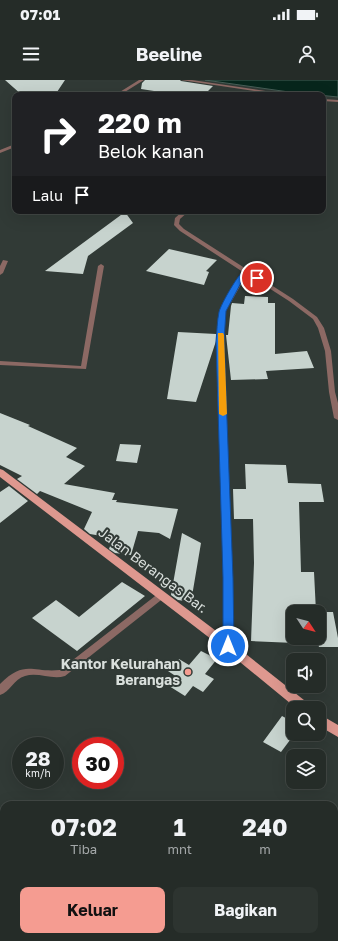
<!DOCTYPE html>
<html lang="id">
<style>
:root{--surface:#252c28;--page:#2d3430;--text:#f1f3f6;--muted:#a3a7a8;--line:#424845;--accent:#f59c91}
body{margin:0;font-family:"Golos Text",sans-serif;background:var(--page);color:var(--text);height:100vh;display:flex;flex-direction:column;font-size:15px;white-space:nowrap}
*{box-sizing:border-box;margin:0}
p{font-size:13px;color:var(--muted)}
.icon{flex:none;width:22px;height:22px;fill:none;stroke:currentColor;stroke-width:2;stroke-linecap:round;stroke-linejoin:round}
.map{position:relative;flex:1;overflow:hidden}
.panel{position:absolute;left:0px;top:721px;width:338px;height:140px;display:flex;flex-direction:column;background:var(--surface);border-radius:12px 12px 0 0;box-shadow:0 4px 16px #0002,0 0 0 1px var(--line)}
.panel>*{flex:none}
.top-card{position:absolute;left:12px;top:12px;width:314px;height:122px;border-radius:8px;box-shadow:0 4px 16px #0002,0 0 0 1px var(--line);background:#202124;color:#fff;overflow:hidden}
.needle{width:26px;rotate:126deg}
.buttons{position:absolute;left:286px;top:525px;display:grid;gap:8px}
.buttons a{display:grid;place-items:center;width:40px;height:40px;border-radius:8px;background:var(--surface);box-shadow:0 4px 16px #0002,0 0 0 1px var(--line);font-size:20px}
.speed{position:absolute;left:12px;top:657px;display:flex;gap:8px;font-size:20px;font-weight:700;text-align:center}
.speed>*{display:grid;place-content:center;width:52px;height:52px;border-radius:50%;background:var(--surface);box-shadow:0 4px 16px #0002,0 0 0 1px var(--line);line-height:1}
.speed small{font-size:10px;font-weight:400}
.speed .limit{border:6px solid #d22;background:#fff;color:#111}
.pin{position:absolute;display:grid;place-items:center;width:34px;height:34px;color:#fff;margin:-17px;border:2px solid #fff;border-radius:50%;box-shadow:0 1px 4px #0007}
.me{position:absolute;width:44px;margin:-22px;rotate:0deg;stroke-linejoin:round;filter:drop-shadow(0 0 3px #0008)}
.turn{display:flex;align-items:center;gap:14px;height:84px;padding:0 20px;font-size:18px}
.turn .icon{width:52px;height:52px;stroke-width:2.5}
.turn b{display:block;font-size:28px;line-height:34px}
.then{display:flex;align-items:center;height:38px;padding:0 20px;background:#0003;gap:8px;font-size:15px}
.eta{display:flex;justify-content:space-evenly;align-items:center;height:68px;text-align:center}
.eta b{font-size:24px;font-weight:700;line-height:28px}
.action{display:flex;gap:8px;margin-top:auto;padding:8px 20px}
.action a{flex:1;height:46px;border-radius:8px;background:var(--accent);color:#111;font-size:16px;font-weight:700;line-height:46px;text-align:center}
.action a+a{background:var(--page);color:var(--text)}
.status{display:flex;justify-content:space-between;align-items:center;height:28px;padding:0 20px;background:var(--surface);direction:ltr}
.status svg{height:11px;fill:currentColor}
header{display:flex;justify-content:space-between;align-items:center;height:52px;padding:0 20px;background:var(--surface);font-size:18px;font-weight:700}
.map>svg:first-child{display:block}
.water{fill:#07261c;stroke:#465e56}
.building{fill:#c7d3ce}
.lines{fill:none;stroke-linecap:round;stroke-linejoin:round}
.street{fill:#8c6964;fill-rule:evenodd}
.primary{fill:#de988f;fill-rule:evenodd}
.route{fill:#1a73e8;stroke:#114b97}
.slow{fill:#f59e0b}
.poi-dot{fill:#f59c91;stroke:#313a36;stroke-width:1.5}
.labels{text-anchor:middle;stroke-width:4;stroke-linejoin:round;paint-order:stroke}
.street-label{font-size:14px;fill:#d9dfdc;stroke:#313a36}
.poi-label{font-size:14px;font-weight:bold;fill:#d9dfdc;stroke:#313a36;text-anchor:end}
</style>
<div class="status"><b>07:01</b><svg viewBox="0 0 49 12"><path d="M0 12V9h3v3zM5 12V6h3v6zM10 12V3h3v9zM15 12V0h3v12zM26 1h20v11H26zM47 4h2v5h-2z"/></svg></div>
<header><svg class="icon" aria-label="menu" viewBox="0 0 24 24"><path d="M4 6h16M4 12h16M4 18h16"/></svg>Beeline<svg class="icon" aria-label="person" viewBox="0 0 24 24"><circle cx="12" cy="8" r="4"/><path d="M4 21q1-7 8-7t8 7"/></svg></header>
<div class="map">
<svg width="338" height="861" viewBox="0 0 338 861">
<rect width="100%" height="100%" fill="#313a36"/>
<!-- water -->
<path class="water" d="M 205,0 L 338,0 L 338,17 L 289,12 Z"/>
<!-- building -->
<path class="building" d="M 5,0 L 65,0 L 55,15 L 22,15 Z
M 145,0 L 180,0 L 181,1 L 213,6 L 204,15 L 180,15 L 141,9 L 142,3 Z
M 125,132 L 133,143 L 88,176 L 83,194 L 45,191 Z
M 169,169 L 217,180 L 206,191 L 209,192 L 204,205 L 146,191 Z
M 245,216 L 268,217 L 268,223 L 275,223 L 275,274 L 307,271 L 314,288 L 266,291 L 268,299 L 231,300 L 226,255 L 228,255 L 231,226 L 232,223 L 244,224 Z
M 178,252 L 216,254 L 216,261 L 196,322 L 167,319 Z
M 0,333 L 30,345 L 28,346 L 77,368 L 66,377 L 85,386 L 64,404 L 115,413 L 112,420 L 117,420 L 116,422 L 178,429 L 170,459 L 159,453 L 138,451 L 131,475 L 115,473 L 109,469 L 113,458 L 90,454 L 84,449 L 92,432 L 40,411 L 37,414 L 17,399 L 22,396 L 0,385 Z
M 120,364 L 141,365 L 137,383 L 116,381 Z
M 245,384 L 286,385 L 288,403 L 321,404 L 324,422 L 299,422 L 301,492 L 314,492 L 316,532 L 293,532 L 293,558 L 319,558 L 319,532 L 333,532 L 338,558 L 338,567 L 319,567 L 318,564 L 251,561 L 254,483 L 253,439 L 234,439 L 233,409 L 246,409 Z
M 9,406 L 28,421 L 0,443 L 0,412 Z
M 182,453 L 201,463 L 191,522 L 178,520 L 171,515 Z
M 122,502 L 145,516 L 77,571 L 32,538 L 56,520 L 79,537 Z
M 201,571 L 217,579 L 205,594 L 214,599 L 203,612 L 193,606 L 185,616 L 169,606 L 177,597 L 168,591 L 179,579 L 189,585 Z
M 282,636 L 293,642 L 293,656 L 281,672 L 263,662 Z"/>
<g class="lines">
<!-- street -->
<path class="street" d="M 139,0 L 144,0 L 120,15 L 115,15 Z
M 181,0 L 192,0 L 292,15 L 281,15 Z
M 323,19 L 338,20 L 338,22 L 323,21 Z
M 15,64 L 15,67 L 0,73 L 0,70 Z
M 183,131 L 189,131 L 180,139 L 179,144 L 184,149 L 293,219 L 317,237 L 324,248 L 331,271 L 335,312 L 338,323 L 338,340 L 334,338 L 329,312 L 325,271 L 318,248 L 313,239 L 289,221 L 247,194 L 226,231 L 223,261 L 232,498 L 233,566 L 231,569 L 228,570 L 225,569 L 223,566 L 224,498 L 217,261 L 220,231 L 243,192 L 180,151 L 174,145 L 175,138 Z
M 3,180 L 8,181 L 3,193 L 0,195 L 0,186 Z
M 101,184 L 104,186 L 86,289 L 0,285 L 0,281 L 81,286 L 98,186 Z
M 162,512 L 165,513 L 166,515 L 165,517 L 65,596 C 52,600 38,592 25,596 C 14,599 10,612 0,615 L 0,604 C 25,579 32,593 60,590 L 159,513 Z
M 334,822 L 338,823 L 338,835 L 334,834 Z
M 153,857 L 176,857 L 174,861 L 151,861 Z"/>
<!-- primary -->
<path class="primary" d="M 0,389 L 3,390 L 232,563 L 309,624 L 311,628 L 296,628 L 224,569 L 0,397 Z
M 319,634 L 338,645 L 338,657 L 319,646 Z"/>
</g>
<!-- route -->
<path class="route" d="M 246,189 L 261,198 L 255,200 L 247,195 L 243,199 L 226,231 L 224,261 L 233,498 L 234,566 L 232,569 L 225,569 L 223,566 L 223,498 L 216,261 C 217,252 217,241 219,232 C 221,224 239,192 246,189 Z"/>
<!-- slow -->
<path class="slow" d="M 218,253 L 223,253 L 224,255 L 227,334 L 223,336 L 219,334 Z"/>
<!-- markers -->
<circle class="poi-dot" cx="188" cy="592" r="4"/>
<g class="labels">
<!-- street labels -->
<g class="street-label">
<text transform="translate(153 490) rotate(37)" y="5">Jalan Berangas Bar.</text>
</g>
<!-- poi labels -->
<g class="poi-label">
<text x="180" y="589">Kantor Kelurahan<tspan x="180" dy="16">Berangas</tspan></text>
</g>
</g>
</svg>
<div class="buttons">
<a><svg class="needle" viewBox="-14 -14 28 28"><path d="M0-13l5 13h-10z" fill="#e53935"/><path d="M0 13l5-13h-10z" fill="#a3a7a8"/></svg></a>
<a><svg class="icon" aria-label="sound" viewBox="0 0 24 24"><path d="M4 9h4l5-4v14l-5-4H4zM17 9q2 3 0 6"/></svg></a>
<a><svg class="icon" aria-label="search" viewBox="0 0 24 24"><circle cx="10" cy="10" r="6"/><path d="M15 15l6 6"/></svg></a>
<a><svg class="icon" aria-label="layers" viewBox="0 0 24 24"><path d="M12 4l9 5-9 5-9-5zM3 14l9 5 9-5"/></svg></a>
</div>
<div class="speed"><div>28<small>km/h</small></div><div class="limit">30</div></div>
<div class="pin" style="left:257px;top:198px;background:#d93025"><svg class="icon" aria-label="arrive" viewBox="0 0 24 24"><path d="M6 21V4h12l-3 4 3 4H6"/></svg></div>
<svg class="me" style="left:228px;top:566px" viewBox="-20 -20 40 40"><circle r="17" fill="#1a73e8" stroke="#fff" stroke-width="3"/><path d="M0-11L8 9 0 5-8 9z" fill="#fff"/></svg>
<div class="top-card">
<div class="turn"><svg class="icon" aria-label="right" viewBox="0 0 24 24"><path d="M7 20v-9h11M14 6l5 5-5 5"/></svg><div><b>220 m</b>Belok kanan</div></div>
<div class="then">Lalu<svg class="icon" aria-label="arrive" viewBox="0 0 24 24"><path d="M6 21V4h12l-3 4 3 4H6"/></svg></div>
</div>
<section class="panel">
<div class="eta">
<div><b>07:02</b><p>Tiba</p></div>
<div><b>1</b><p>mnt</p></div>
<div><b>240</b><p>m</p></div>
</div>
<div class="action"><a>Keluar</a><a>Bagikan</a></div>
</section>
</div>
